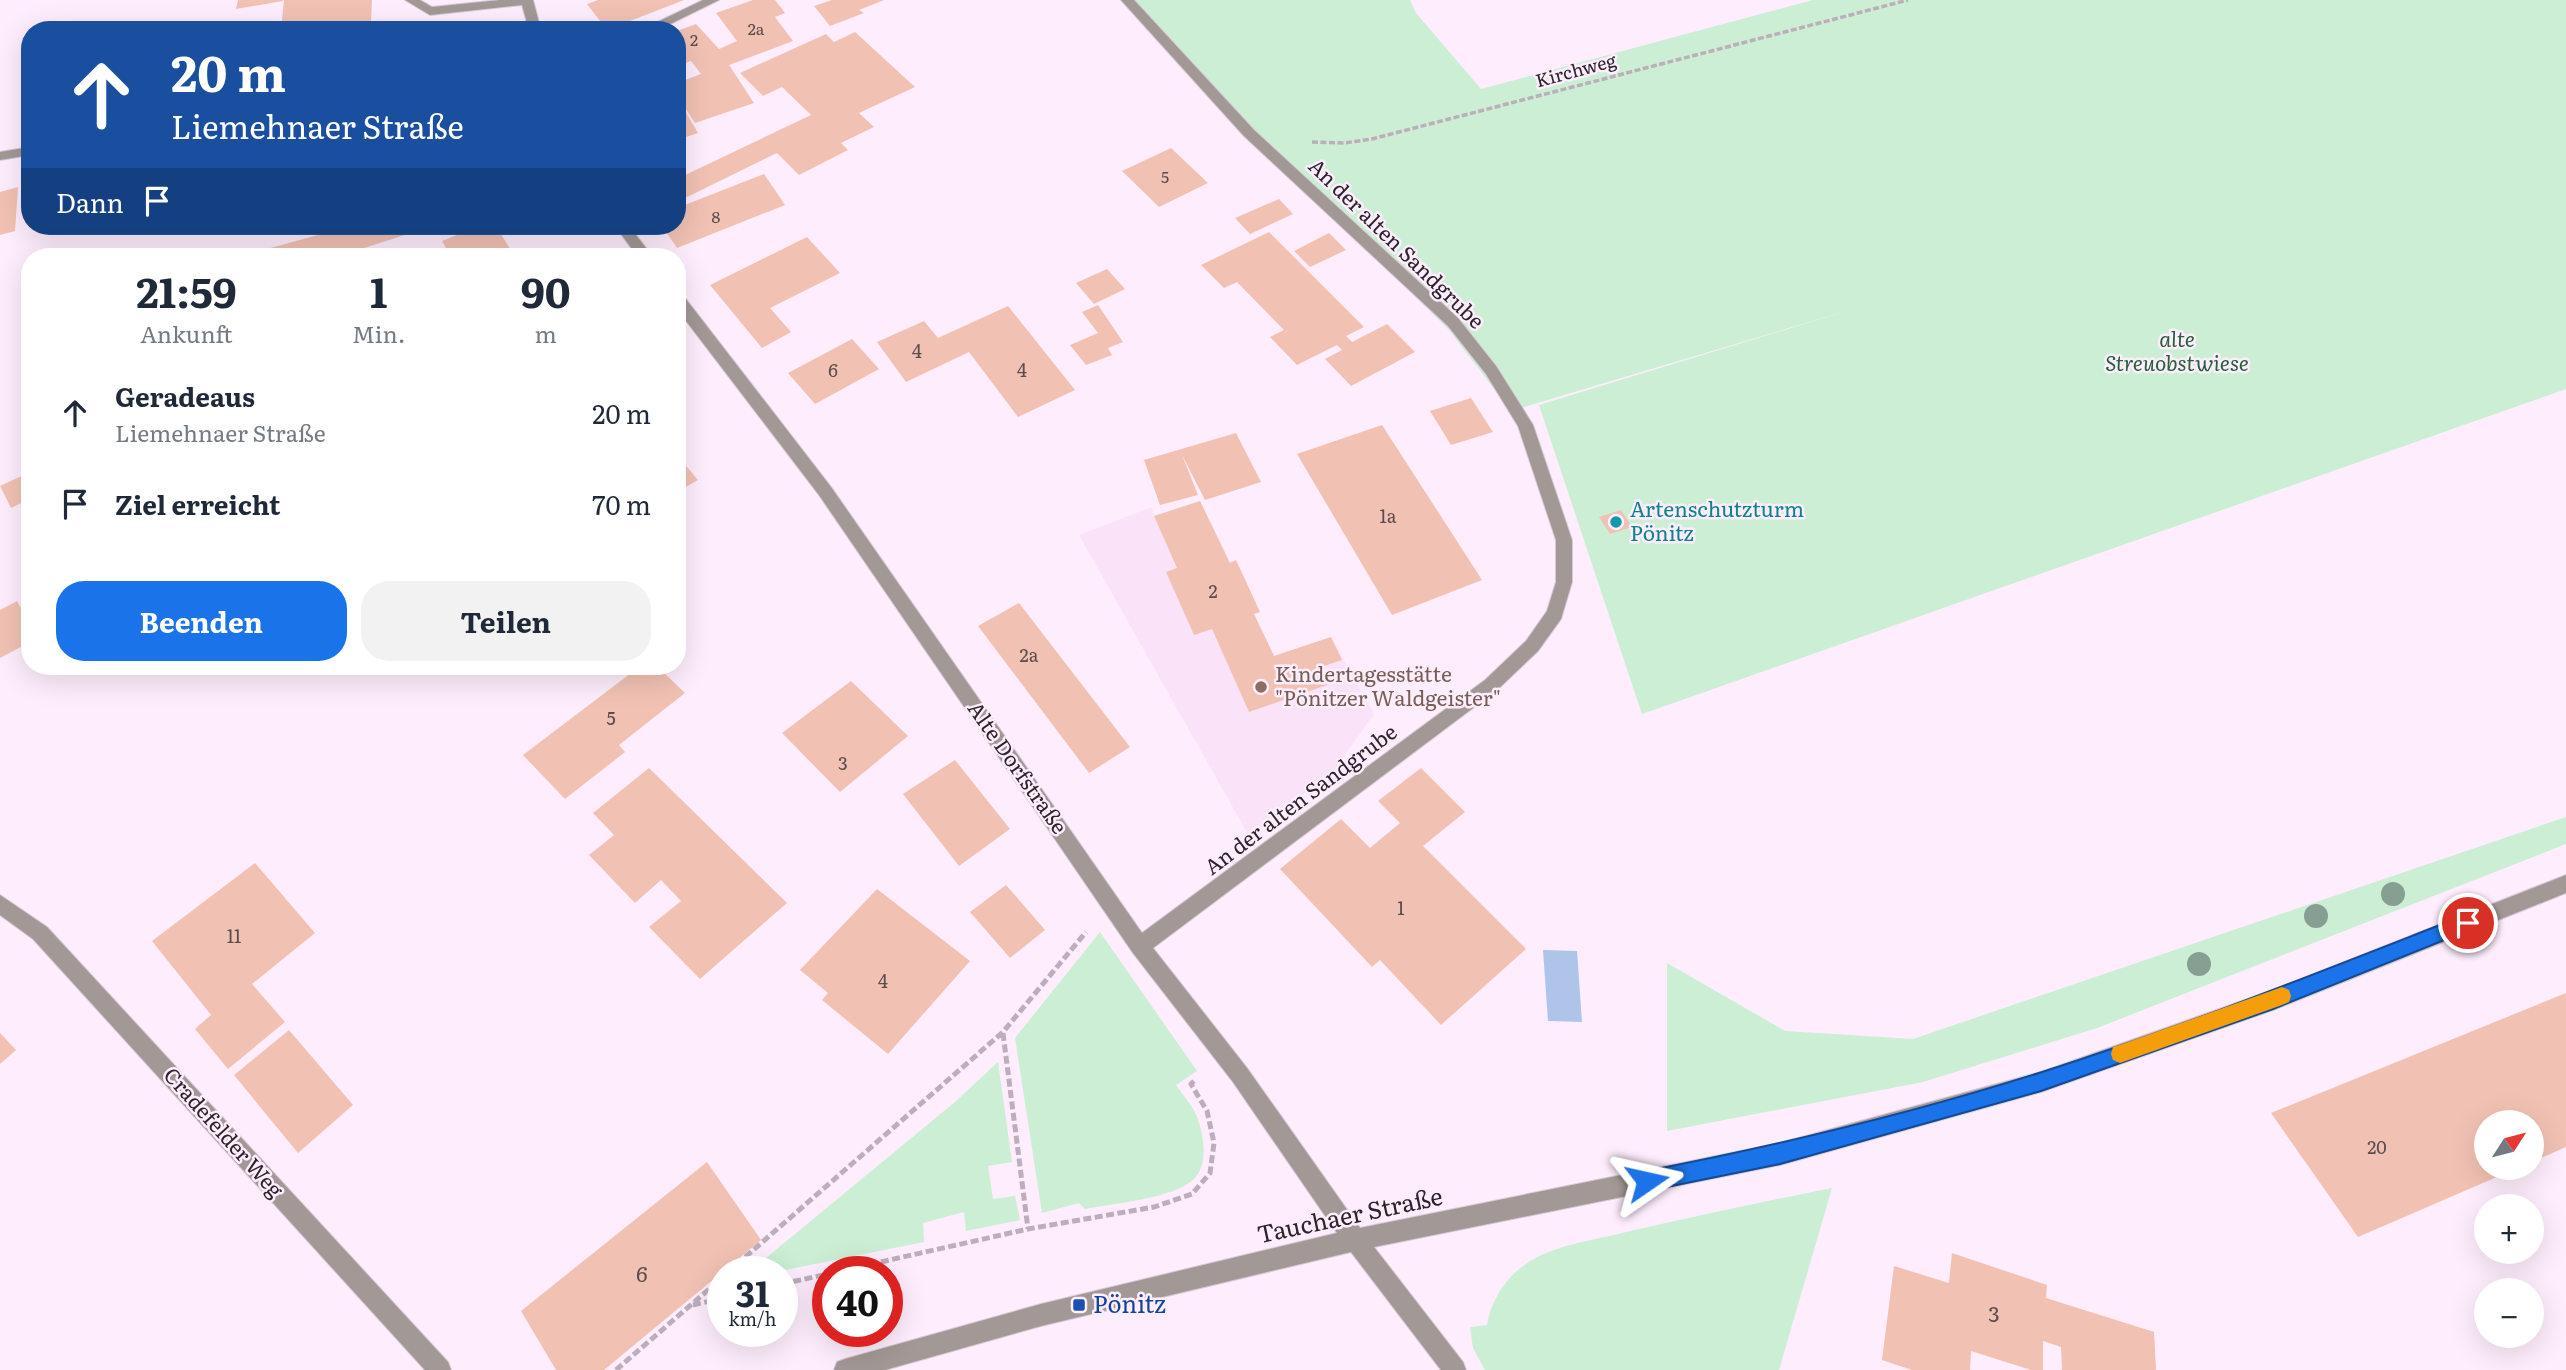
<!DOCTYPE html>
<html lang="de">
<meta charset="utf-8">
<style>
:root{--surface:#fff;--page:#f2f2f3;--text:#1f2937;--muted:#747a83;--accent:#1a73e8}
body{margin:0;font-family:Literata,serif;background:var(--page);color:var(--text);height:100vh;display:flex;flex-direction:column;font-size:26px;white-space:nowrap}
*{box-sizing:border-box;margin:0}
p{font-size:23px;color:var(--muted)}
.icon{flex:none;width:38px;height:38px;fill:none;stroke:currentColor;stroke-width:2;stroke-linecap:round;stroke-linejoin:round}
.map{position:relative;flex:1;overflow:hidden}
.side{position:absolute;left:21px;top:248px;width:665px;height:427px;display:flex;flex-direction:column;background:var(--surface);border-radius:28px;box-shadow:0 7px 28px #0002}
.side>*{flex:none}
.top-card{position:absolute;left:21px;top:21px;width:665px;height:214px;border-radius:28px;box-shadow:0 7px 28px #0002;background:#1a4fa0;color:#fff;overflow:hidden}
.needle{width:46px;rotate:54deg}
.fabs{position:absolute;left:2474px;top:1110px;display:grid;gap:14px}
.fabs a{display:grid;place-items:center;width:70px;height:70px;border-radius:50%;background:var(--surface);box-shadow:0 7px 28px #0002;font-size:35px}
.speed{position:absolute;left:707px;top:1256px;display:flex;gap:14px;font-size:35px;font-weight:700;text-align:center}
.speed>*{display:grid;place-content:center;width:91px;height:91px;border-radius:50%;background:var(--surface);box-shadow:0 7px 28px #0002;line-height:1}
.speed small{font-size:18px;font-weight:400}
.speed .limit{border:10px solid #d22;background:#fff;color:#111}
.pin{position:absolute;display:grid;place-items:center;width:60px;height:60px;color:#fff;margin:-30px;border:4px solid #fff;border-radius:50%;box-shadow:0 2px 7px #0007}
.me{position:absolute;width:77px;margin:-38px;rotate:79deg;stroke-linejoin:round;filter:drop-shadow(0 0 5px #0008)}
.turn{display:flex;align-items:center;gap:24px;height:147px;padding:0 35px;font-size:32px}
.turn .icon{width:91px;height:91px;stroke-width:2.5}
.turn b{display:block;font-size:49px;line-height:60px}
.then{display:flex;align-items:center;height:66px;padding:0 35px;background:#0003;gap:14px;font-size:26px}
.eta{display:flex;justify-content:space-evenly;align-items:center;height:119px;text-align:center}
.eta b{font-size:42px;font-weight:700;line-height:49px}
.cta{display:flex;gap:14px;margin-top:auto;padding:14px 35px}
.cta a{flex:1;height:80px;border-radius:28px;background:var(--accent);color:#fff;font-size:28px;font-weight:700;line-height:80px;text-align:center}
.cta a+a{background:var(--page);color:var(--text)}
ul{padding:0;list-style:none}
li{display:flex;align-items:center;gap:21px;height:91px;padding:0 35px}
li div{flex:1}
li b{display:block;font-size:26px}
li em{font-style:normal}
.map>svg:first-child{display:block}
.built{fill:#fae2f8}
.green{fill:#cbeed4}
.water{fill:#aec4e8}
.building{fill:#f1c2b4}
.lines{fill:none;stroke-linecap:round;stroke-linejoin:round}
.minor-casing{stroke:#d8c9d6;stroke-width:2}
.path-far1{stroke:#bcaebb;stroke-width:3.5;stroke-dasharray:6 2.5;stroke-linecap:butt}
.path{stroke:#bcaebb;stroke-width:5;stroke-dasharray:8 3.5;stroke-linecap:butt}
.minor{fill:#a29896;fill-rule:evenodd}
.tree{fill:#879f92}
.route{fill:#1a73e8;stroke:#114b97;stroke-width:2}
.slow{fill:#f59e0b}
.culture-dot{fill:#0f9aa8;stroke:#feedfc;stroke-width:2.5}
.education-dot{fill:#8d6e63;stroke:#feedfc;stroke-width:2.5}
.transit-dot{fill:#1a4fb4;stroke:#feedfc;stroke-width:2.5}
.labels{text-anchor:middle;stroke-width:5;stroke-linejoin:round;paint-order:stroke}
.far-number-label{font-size:16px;fill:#5c4c4d}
.far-street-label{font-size:18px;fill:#2b252b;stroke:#feedfc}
.number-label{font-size:18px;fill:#5c4c4d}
.street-label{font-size:21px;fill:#2b252b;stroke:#feedfc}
.park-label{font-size:21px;font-style:italic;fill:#26603b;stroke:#feedfc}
.culture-label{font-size:21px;fill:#0d838f;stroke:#feedfc;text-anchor:start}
.education-label{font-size:21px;fill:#785e54;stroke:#feedfc;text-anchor:start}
.near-number-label{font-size:21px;fill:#5c4c4d}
.near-street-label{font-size:24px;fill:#2b252b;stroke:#feedfc}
.near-transit-label{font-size:24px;fill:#164399;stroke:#feedfc;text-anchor:start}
</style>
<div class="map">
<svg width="2566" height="1370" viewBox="0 0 2566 1370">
<rect width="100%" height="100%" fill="#feedfc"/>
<!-- built -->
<path class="built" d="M 1200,501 L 1229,562 L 1236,560 L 1260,612 L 1254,614 L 1274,656 L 1331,637 L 1374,714 L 1332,773 L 1249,836 L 1079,535 L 1152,507 L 1154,516 Z"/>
<!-- green -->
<path class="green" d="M 1130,0 L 1410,0 L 1416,13 L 1481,89 L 1813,0 L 2566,0 L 2566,389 L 1642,714 L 1539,405 L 1863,306 L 1511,411 L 1449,330 L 1255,137 Z
M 2566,817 L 2566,844 L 2097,1028 L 1923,1082 L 1667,1131 L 1667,963 L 1785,1031 L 1913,1039 Z
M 1100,932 L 1197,1071 L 1176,1085 C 1182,1094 1190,1103 1195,1112 C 1203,1130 1210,1164 1194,1179 C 1173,1199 1114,1203 1085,1209 L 1079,1203 L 1042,1213 L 1015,1038 Z
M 998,1062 L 1012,1162 L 988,1166 L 993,1199 L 1015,1196 L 1020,1220 L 966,1231 L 964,1212 L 923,1223 L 924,1242 L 775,1272 L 749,1272 L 955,1102 Z
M 1832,1188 L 1779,1370 L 1485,1370 L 1473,1348 L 1470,1327 L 1487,1325 C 1491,1301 1505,1278 1526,1264 C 1553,1245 1591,1241 1622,1233 C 1692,1217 1762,1202 1832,1188 Z"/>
<!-- water -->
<path class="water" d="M 1543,950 L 1577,951 L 1582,1022 L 1548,1021 Z"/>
<!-- building -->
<path class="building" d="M 238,0 L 283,0 L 283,1 L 236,9 Z
M 284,0 L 372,0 L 371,21 L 315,30 L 281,30 Z
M 598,0 L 684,0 L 607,30 L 587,4 Z
M 753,0 L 775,0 L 785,13 L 775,17 L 793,41 L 729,65 L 754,103 L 695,123 L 677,96 L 677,83 L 701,74 L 691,61 L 677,66 L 677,31 L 696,24 L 719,49 L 737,41 L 716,13 Z
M 832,0 L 884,0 L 859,10 L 864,13 L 830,26 L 814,6 Z
M 855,32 L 915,87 L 859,113 L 874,127 L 841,143 L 848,150 L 799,175 L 777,153 L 677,202 L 677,168 L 683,176 L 811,115 L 782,87 L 763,96 L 740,73 L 826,34 L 834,42 Z
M 677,97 L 698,133 L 677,140 Z
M 1171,148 L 1208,183 L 1159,207 L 1122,171 Z
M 764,174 L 785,205 L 677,248 L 662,226 L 677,226 L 677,208 Z
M 18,187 L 15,231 L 0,235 L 0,192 Z
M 1279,199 L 1293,214 L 1250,234 L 1235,218 Z
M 63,226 L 91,226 L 91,227 L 63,234 Z
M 351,226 L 433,226 L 336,257 L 237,257 Z
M 479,226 L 496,226 L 515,257 L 451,257 L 442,241 Z
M 1269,232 L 1364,327 L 1346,336 L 1352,342 L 1387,324 L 1415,352 L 1351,386 L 1325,359 L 1342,350 L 1337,345 L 1297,365 L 1270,337 L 1284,330 L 1237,282 L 1224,288 L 1201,265 Z
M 1329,233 L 1346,250 L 1310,267 L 1294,251 Z
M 807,237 L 840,273 L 770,308 L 791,332 L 762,348 L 710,285 Z
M 1107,269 L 1125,289 L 1094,304 L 1076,283 Z
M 1098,305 L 1123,342 L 1108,348 L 1112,355 L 1086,365 L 1070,345 L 1098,333 L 1082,312 Z
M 1008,306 L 1075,390 L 1018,417 L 969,352 L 906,382 L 877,342 L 924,321 L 938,338 Z
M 852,339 L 879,369 L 815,404 L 788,373 Z
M 1471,398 L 1493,432 L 1451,445 L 1430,411 Z
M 1382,425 L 1482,580 L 1392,615 L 1297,454 Z
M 1236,433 L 1261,482 L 1205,500 L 1182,455 L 1198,495 L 1160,505 L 1144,460 Z
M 677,455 L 698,480 L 677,492 Z
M 30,472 L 30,499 L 11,508 L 0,486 Z
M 1200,501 L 1230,563 L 1236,560 L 1260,612 L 1254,614 L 1274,656 L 1331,637 L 1342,660 L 1318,668 L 1327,685 L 1249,712 L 1212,629 L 1194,635 L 1166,572 L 1177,568 L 1154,516 Z
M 1621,510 L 1632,527 L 1610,534 L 1599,517 Z
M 17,601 L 30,624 L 30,642 L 0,658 L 0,610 Z
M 1019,603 L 1130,747 L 1089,773 L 978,626 Z
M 639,667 L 658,667 L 685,693 L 619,745 L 625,752 L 565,799 L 523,755 Z
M 851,681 L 908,736 L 840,792 L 782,733 Z
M 955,760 L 1010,829 L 959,866 L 903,794 Z
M 649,768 L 787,903 L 700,979 L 649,927 L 681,901 L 661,880 L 635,903 L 589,855 L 614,835 L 593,813 Z
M 1421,768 L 1465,812 L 1423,846 L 1526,949 L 1441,1025 L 1380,960 L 1372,967 L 1280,869 L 1341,819 L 1370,848 L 1400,823 L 1378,801 Z
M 255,863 L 315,933 L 252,984 L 285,1022 L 228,1069 L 195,1029 L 211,1015 L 152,941 Z
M 1006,885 L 1045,930 L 1010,958 L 970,912 Z
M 877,889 L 970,961 L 888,1054 L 822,1000 L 828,993 L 800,970 Z
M 2566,993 L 2566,1147 L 2532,1162 L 2532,1122 L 2487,1122 L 2487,1167 L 2520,1167 L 2358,1237 L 2271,1113 Z
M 289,1030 L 353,1105 L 298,1153 L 234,1075 Z
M 0,1033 L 16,1050 L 0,1064 Z
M 707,1162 L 761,1240 L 604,1370 L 556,1370 L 521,1311 Z
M 1952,1253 L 2047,1285 L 2046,1298 L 2154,1332 L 2156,1370 L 2062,1370 L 2061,1347 L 2043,1341 L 2043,1370 L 2031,1370 L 1971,1351 L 1970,1370 L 1912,1370 L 1882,1360 L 1894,1266 L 1949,1283 Z"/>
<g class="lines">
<!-- minor casing -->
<g class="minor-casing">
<path id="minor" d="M 405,0 L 420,0 L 432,7 L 500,0 L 533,0 L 541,30 L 529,30 L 522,5 L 430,15 Z
M 703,0 L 719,0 L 658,30 L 641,30 Z
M 1121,0 L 1134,0 L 1254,130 L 1458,318 L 1496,366 L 1533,425 L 1572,540 L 1572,582 L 1561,619 L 1538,651 L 1497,690 L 1153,948 L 1247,1068 L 1360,1228 L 1780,1143 L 2041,1072 L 2273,990 L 2566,875 L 2566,893 L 2273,1010 L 2041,1092 L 1780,1165 L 1374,1247 L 1463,1362 L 1466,1370 L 1441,1370 L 1351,1252 L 1041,1326 L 885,1370 L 834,1370 L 837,1362 L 845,1359 L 1041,1304 L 1337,1233 L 1233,1082 L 1133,953 L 819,495 L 677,309 L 677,293 L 682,294 L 831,487 L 1142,933 L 1485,680 L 1526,641 L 1547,611 L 1556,582 L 1556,540 L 1518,426 L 1486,374 L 1448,326 L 1244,136 Z
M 30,147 L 30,155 L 0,160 L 0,152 Z
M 615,226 L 629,226 L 653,257 L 638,257 Z
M 0,895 L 47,927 L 448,1362 L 451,1370 L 425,1370 L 33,939 L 0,915 Z"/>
</g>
<!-- path-far1 -->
<path class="path-far1" d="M 1312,142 L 1344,143 L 1372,139 L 1908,0"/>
<!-- path -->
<path class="path" d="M 1003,1033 L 1028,1229
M 728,1272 L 1003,1032 L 1086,932
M 836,1272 L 1028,1229 L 1154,1207 L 1192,1194 L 1210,1173 L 1214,1143 L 1207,1111 L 1191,1084 L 1194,1081
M 782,1284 L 828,1274
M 693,1305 L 723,1298
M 616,1370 L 723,1277"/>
<!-- minor -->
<use href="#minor" class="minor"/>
</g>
<!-- trees -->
<g class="tree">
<circle cx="2393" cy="894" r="12"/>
<circle cx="2316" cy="916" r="12"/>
<circle cx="2199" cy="964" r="12"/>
</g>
<!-- route -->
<path class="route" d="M 2468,914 L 2474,917 L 2477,923 L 2474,928 L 2273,1009 L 2041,1091 L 1780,1164 L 1647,1191 L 1640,1188 L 1638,1181 L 1640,1174 L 1647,1171 C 1780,1145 1913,1113 2042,1072 C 2186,1026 2327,969 2468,914 Z"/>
<!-- slow -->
<path class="slow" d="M 2282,987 L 2289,990 L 2291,996 L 2289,1002 L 2282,1005 L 2120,1063 L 2113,1060 L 2111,1054 L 2113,1047 L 2120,1045 Z"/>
<!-- markers -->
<circle class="culture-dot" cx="1616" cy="522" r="7"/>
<circle class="education-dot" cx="1261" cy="687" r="7"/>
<rect class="transit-dot" x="1072" y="1298" width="14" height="14" rx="3.5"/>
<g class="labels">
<!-- far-number labels -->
<g class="far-number-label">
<text x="756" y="35">2a</text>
<text x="694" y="46">2</text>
<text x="1165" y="183">5</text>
<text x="716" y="223">8</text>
</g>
<!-- far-street labels -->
<g class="far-street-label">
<text transform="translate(1576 71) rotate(-15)" y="6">Kirchweg</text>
</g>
<!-- number labels -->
<g class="number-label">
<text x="917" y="358">4</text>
<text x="833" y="377">6</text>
<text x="1022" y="377">4</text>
<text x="1388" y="523">1a</text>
<text x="1213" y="598">2</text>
<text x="1029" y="662">2a</text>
<text x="611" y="725">5</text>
<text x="843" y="770">3</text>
<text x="1401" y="915">1</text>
<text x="234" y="943">11</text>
<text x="883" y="988">4</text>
<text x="2377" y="1154">20</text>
</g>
<!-- street labels -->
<g class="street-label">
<text transform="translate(1396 244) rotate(44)" y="7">An der alten Sandgrube</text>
<text transform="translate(1017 768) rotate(55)" y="7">Alte Dorfstraße</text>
<text transform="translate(1301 800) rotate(-37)" y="7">An der alten Sandgrube</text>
<text transform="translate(223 1133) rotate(48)" y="7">Cradefelder Weg</text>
</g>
<!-- park labels -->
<g class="park-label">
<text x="2177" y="347">alte<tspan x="2177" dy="24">Streuobstwiese</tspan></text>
</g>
<!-- culture labels -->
<g class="culture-label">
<text x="1630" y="517">Artenschutzturm<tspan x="1630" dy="24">Pönitz</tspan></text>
</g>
<!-- education labels -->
<g class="education-label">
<text x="1275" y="682">Kindertagesstätte<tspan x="1275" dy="24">"Pönitzer Waldgeister"</tspan></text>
</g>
<!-- near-number labels -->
<g class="near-number-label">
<text x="642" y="1282">6</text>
<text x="1994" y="1322">3</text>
</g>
<!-- near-street labels -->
<g class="near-street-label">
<text transform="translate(1350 1216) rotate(-12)" y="8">Tauchaer Straße</text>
</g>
<!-- near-transit labels -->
<g class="near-transit-label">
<text x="1093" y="1313">Pönitz</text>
</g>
</g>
</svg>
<div class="fabs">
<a><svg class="needle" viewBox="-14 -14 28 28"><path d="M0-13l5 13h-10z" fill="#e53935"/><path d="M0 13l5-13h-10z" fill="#747a83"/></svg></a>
<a>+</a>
<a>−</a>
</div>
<div class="speed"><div>31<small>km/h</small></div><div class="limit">40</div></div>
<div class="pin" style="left:2468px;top:923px;background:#d93025"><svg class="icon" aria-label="arrive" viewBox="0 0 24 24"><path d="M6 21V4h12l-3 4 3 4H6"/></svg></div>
<svg class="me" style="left:1647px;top:1181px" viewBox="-20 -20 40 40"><path d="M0-17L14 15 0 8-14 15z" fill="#1a73e8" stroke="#fff" stroke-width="4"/></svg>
<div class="top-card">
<div class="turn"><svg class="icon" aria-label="ahead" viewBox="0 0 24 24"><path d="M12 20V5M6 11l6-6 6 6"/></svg><div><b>20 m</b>Liemehnaer Straße</div></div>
<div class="then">Dann<svg class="icon" aria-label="arrive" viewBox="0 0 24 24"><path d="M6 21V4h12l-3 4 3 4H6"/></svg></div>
</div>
<section class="side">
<div class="eta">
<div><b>21:59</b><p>Ankunft</p></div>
<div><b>1</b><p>Min.</p></div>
<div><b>90</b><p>m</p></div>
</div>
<ul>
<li><svg class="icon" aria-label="ahead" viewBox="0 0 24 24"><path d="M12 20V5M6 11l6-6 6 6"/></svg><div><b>Geradeaus</b><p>Liemehnaer Straße</p></div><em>20 m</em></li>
<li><svg class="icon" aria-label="arrive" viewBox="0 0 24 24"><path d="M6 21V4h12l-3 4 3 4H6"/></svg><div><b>Ziel erreicht</b></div><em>70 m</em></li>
</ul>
<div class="cta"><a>Beenden</a><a>Teilen</a></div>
</section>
</div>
